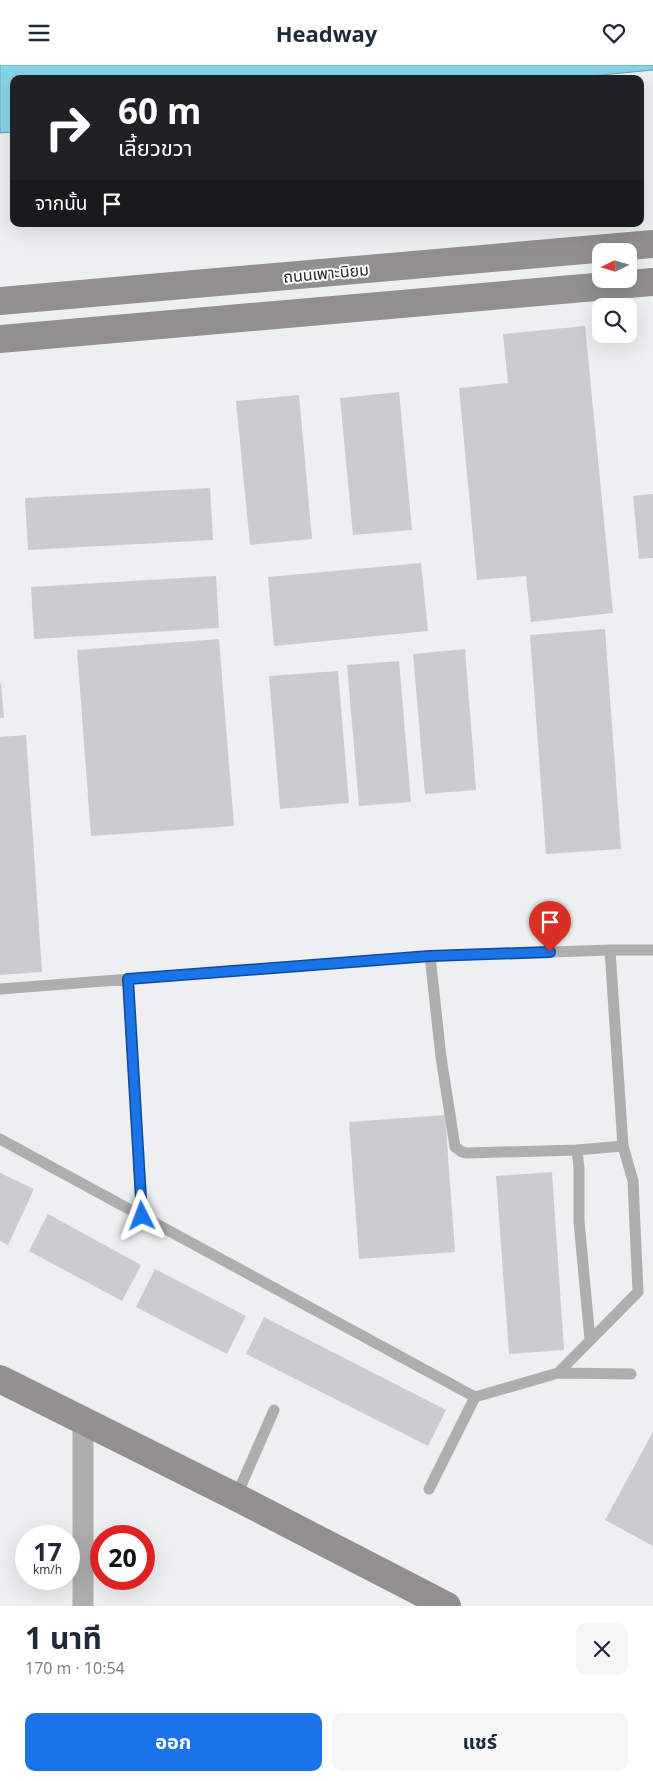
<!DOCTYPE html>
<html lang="th">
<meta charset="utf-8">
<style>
:root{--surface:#fff;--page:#f6f6f7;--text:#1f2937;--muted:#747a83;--accent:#1a73e8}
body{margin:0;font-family:"Open Sans","Noto Sans Thai",sans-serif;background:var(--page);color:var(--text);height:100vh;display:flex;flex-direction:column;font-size:19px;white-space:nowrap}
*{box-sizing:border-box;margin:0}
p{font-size:16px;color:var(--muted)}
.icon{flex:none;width:28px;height:28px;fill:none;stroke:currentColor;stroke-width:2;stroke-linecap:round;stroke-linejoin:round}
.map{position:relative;height:1541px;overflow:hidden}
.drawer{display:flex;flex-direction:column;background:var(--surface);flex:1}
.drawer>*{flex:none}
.hud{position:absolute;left:10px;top:10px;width:634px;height:152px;border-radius:10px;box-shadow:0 5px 20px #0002;background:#202124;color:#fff;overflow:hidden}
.needle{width:32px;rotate:265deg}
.fabs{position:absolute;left:592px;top:178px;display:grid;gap:10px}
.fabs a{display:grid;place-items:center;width:45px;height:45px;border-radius:10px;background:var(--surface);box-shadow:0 5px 20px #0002;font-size:25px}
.speed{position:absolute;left:15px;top:1460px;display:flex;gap:10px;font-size:25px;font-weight:700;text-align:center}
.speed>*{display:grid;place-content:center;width:65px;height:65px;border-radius:50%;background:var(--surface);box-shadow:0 5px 20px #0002;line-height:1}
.speed small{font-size:12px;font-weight:400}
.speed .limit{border:8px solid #d22;background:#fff;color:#111}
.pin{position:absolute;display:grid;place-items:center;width:42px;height:42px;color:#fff;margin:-51px -21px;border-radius:50% 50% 50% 0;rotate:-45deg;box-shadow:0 0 5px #0007}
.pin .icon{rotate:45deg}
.me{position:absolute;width:55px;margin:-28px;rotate:357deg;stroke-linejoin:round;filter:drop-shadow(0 0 4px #0008)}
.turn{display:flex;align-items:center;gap:18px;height:105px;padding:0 25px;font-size:22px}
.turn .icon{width:65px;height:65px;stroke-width:2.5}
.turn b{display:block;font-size:35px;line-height:42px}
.then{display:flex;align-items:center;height:48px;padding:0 25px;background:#0003;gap:10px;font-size:19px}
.round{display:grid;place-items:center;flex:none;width:52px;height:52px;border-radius:10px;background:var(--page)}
.overview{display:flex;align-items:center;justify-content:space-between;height:85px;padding:0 25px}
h1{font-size:30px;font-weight:700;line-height:38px}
.cta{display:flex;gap:10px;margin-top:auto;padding:10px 25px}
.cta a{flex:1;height:58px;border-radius:10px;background:var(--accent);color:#fff;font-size:20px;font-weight:700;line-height:58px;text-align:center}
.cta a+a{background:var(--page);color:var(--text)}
header{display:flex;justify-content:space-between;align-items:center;height:65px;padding:0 25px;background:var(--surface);font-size:22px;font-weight:700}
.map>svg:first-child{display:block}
.water{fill:#84d6e7;stroke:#68a2ae}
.building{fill:#cbccce}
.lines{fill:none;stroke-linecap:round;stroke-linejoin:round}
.lane{stroke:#afaeae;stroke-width:11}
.street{stroke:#afaeae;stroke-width:21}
.secondary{stroke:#918f8f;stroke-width:28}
.route-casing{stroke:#114b97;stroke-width:12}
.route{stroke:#1a73e8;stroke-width:9}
.labels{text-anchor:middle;stroke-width:4;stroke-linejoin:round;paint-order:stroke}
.street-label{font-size:16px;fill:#282829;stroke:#fbfcfe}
</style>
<header><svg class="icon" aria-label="menu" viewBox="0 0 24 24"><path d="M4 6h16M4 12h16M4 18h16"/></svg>Headway<svg class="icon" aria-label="heart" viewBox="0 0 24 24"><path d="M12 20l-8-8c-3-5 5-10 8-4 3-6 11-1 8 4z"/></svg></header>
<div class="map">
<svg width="653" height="1541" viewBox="0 0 653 1541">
<rect width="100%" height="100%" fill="#edeff0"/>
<!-- water -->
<path class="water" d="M 0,0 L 653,0 L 653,5 L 561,14 L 14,14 L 14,67 L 0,68 Z"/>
<!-- building -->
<path class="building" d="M 585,261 L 613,548 L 531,557 L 526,511 L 477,515 L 459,323 L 508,318 L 503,269 Z
M 399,327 L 412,465 L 353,470 L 340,333 Z
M 299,330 L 312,474 L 250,480 L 236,336 Z
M 210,423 L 213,475 L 28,485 L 25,433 Z
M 653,429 L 653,493 L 639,494 L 633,431 Z
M 421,498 L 428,566 L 274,581 L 268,512 Z
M 216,511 L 219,563 L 34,574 L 31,522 Z
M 605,564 L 621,784 L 546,789 L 530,570 Z
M 219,574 L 234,761 L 91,771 L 77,585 Z
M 465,584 L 476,725 L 425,729 L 413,589 Z
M 399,596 L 411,737 L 359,741 L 347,600 Z
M 338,606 L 349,738 L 280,744 L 269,611 Z
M 1,618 L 4,653 L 0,653 L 0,619 Z
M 26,670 L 42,907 L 0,910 L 0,672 Z
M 445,1050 L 455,1187 L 359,1194 L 349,1057 Z
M 552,1107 L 564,1285 L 509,1289 L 496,1111 Z
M 0,1108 L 34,1124 L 8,1180 L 0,1176 Z
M 48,1149 L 141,1200 L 122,1236 L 29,1186 Z
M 155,1204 L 246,1251 L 227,1289 L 136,1242 Z
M 264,1252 L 446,1345 L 428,1381 L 246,1289 Z
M 653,1367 L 653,1481 L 605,1455 Z"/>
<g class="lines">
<!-- lane -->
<path class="lane" d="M 610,885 L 653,885
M 430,891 L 441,992 L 455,1082 L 462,1087 L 467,1088 L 577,1085
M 128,914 L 142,1151
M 0,924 L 430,891 L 610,885 L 623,1081 L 633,1116 L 638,1227 L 558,1308
M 0,1074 L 475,1332 L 558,1308 L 631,1309
M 590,1275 L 579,1156 L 579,1103 L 577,1085 L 623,1081
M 429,1424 L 475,1332
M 236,1432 L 274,1345"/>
<!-- street -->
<path class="street" d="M 83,1541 L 83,1356"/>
<!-- secondary -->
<path class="secondary" d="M 0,236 L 653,179
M 0,274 L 653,217
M 0,1314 L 236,1432 L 447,1541"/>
</g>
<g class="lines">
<!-- route casing -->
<g class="route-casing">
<path id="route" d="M 142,1151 L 128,914 L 430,891 L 550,887"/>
</g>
<!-- route -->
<use href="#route" class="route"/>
</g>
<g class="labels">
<!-- street labels -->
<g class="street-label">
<text transform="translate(326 208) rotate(-5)" y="6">ถนนเพาะนิยม</text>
</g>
</g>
</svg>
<div class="fabs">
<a><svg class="needle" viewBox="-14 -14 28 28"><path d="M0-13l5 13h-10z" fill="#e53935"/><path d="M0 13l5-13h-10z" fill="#747a83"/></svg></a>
<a><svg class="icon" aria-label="search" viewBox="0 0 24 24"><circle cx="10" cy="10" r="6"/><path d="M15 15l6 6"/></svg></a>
</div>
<div class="speed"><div>17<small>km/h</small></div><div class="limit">20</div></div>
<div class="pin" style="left:550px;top:887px;background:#d93025"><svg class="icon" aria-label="arrive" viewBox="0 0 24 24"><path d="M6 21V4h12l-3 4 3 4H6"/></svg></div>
<svg class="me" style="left:142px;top:1151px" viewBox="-20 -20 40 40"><path d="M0-17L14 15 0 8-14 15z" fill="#1a73e8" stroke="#fff" stroke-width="4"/></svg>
<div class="hud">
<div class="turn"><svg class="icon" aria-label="right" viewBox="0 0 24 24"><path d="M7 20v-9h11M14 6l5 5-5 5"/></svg><div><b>60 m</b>เลี้ยวขวา</div></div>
<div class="then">จากนั้น<svg class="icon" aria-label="arrive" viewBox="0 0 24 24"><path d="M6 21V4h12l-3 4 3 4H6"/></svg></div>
</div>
</div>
<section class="drawer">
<div class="overview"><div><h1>1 นาที</h1><p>170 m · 10:54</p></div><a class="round"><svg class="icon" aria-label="close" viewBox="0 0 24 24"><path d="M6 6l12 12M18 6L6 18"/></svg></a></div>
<div class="cta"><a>ออก</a><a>แชร์</a></div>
</section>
